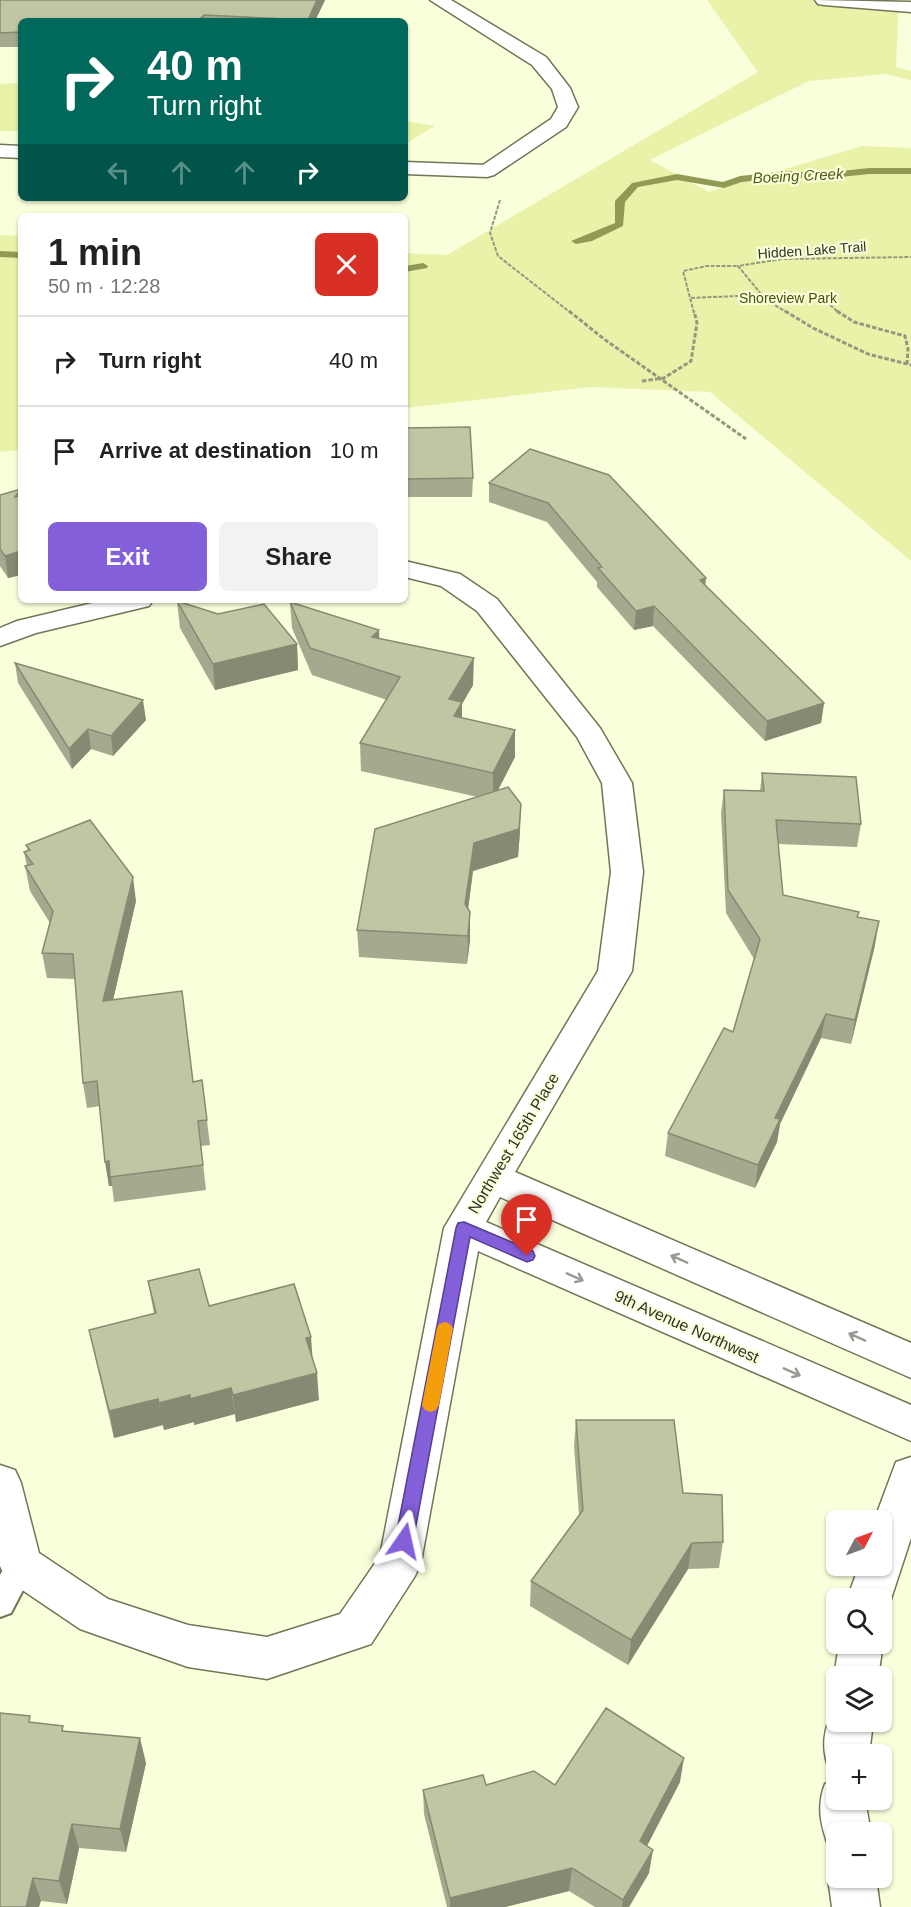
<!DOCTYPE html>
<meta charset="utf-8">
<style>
:root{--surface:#fff;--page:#f2f2f2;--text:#222;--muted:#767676;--line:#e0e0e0;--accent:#845fda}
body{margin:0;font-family:Helvetica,sans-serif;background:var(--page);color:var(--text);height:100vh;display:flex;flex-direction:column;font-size:22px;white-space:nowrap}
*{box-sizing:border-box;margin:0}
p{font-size:20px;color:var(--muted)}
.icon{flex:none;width:33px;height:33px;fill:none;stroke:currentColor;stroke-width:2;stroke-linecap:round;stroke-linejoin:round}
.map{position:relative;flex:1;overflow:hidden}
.sheet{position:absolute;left:18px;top:213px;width:390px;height:390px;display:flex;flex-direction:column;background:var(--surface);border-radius:9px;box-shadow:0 2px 4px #0004}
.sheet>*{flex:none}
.hud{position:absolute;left:18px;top:18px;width:390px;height:183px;border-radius:9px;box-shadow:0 2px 4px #0004;background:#00695c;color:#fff;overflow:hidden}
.needle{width:39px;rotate:49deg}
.fabs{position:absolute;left:826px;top:1510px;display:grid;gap:12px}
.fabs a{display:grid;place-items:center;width:66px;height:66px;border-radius:9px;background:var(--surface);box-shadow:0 2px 4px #0004;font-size:30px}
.pin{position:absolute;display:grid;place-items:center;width:51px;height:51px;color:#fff;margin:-62px -26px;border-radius:50% 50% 50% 0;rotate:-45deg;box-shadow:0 0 6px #0007}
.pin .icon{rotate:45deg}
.me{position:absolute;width:66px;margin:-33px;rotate:11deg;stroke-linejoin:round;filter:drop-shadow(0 0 4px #0008)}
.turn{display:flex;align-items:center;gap:21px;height:126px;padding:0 30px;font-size:27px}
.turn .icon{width:78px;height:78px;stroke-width:2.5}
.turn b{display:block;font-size:42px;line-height:51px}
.lanes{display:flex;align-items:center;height:57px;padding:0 30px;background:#0003;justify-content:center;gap:30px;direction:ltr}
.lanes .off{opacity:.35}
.round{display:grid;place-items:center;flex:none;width:63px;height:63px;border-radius:9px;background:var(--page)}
.head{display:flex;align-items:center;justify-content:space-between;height:102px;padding:0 30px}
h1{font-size:36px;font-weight:700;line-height:45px}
.cta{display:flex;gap:12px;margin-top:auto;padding:12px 30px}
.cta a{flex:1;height:69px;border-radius:9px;background:var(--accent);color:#fff;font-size:24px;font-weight:700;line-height:69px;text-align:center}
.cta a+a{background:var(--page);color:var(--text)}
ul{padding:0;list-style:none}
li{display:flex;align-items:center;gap:18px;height:90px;padding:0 30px;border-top:2px solid var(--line)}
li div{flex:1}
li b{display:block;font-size:22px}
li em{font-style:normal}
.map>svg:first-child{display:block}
.green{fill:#e9f2a8}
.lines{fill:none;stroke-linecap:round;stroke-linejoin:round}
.stream{fill:#929954;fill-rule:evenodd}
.service-casing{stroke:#727657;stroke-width:4}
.minor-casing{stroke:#727657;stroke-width:3}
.tertiary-casing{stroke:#727657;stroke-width:3}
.path-far1{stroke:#959880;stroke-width:2;stroke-dasharray:4 1.5;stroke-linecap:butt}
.path{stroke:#959880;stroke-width:3;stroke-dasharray:4.5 2;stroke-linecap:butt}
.service{fill:#fff;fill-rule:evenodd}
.minor{fill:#fff;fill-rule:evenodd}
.tertiary{fill:#fff;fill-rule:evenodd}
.wall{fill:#a6a98d}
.shaded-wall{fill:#878a73}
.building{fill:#c1c5a4;stroke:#878a73;stroke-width:1.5}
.oneway{stroke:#989a92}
.route{fill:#845fda;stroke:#563e8e;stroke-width:1.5}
.slow{fill:#f59e0b}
.labels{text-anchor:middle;stroke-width:4.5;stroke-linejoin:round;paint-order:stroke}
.far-street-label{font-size:14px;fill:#323426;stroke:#f9fedb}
.far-park-label{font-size:14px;fill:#4c5109;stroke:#f9fedb}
.far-water-label{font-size:15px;font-style:italic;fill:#545914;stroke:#f9fedb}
.street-label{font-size:16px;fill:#323426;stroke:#f9fedb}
</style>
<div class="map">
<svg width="911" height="1907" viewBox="0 0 911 1907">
<rect width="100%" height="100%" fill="#f9fedb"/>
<!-- green -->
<path class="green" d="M 707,0 L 899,0 L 896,67 L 911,71 L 911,80 L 886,74 L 809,81 L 650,160 L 709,192 L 862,146 L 911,148 L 911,561 L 710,392 L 591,387 L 405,408 L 405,253 L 447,255 L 758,72 Z
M 21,83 L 21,131 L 0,131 L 0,84 Z
M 405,121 L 435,126 L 405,144 Z
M 0,235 L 21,236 L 21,450 L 0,452 Z"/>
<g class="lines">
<!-- stream -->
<path class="stream" d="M 869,168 L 911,168 L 911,174 L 869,174 L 822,179 L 787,177 L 742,182 L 724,188 L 677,180 L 638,187 L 625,202 L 623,226 L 592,241 L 576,244 L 571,241 L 615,223 L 615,201 L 632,183 L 677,174 L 723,182 L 740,176 L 787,171 L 822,173 Z
M 0,251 L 21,252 L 21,258 L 0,257 Z
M 423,263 L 428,266 L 427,268 L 405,272 L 405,266 Z"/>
<!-- service casing -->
<g class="service-casing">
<path id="service" d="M 21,1552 L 31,1556 L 36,1565 L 11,1613 L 0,1617 L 0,1575 L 11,1556 Z"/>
</g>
<!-- minor casing -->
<g class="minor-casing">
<path id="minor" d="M 0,145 L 21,146 L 21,158 L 0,157 Z
M 405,162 L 487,165 L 494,167 L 497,171 L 494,175 L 487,177 L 405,174 Z
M 405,561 L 460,574 L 497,599 L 600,728 L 632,783 L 643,872 L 632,971 L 515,1172 L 911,1343 L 911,1378 L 500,1197 L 486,1222 L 911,1405 L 911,1441 L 478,1251 L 421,1562 L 415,1576 L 371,1644 L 267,1679 L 188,1667 L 80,1629 L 6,1579 L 0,1566 L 0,1465 L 15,1470 L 21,1483 L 39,1553 L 108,1599 L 188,1625 L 267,1637 L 340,1614 L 380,1556 L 444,1228 L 598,971 L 611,872 L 602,783 L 577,737 L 477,611 L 441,586 L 405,577 Z
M 105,600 L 153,600 L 149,606 L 36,633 L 0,646 L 0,628 L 17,621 Z"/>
</g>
<!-- tertiary casing -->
<g class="tertiary-casing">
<path id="tertiary" d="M 430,0 L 451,0 L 546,57 L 570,88 L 578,107 L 566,127 L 494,175 L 480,175 L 477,171 L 480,167 L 551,119 L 558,107 L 552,89 L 532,65 Z
M 815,0 L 911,2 L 911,12 L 824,5 L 818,4 Z
M 911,1457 L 911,1538 L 891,1599 L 882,1614 L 882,1599 L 847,1599 L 859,1566 L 882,1566 L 882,1521 L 874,1521 L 896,1462 Z
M 882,1641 L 883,1644 L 878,1677 L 837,1677 L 837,1685 L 834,1677 L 839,1644 L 882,1644 Z
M 837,1705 L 837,1722 L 873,1722 L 869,1755 L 837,1755 L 837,1774 L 830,1771 C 820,1748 824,1729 834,1707 Z
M 837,1779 L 837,1800 L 865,1800 L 871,1833 L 837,1833 L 837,1852 L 830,1850 C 821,1827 816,1807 825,1784 Z
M 837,1860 L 837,1878 L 876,1878 L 880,1907 L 832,1907 L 828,1878 Z"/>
</g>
<!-- path-far1 -->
<path class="path-far1" d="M 500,200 L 490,233 L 498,256 L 571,313
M 691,298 L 760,295
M 826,301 L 839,313
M 694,313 L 683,271 L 707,266 L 738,266
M 788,313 L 766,300 L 738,266 L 782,259 L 911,257"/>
<!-- path -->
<path class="path" d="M 569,311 L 604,339 L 746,439
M 785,311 L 813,328 L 868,354 L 911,365
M 837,311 L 854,322 L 905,336 L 908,349 L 907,364
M 642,381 L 664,378 L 691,361 L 697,323 L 694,311"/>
<!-- service -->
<use href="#service" class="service"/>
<!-- minor -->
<use href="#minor" class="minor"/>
<!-- tertiary -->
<use href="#tertiary" class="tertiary"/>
</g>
<!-- wall -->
<path class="wall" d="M 0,0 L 325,0 L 315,21 L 21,21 L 21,47 L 0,47 Z
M 405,428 L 473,478 L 472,497 L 405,497 Z
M 530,449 L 705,585 L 824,703 L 821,723 L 765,741 L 653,626 L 634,630 L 597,587 L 597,582 L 547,522 L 489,502 L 489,483 Z
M 21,489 L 21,575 L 8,578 L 0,566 L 0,495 Z
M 177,601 L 297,644 L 298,670 L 215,690 L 180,628 Z
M 290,602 L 379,638 L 473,685 L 462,704 L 462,718 L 515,730 L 515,757 L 497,791 L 520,831 L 518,857 L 473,871 L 468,909 L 470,912 L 470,940 L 467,964 L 359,957 L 357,930 L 478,797 L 361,771 L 360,743 L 387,700 L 312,675 L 292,628 Z
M 15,663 L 146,720 L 113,756 L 91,749 L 72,769 L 18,683 Z
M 762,773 L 861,824 L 857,847 L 778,844 L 783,895 L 858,917 L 875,945 L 851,1044 L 821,1038 L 780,1124 L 777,1142 L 755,1188 L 665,1156 L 668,1133 L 733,1032 L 754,959 L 726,913 L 721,813 L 724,790 L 760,791 Z
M 26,845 L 136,901 L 113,1000 L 193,1082 L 202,1080 L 210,1145 L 201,1146 L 206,1190 L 114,1202 L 112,1186 L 109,1186 L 100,1106 L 87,1108 L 83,1083 L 75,979 L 47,978 L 42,953 L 50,923 L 30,891 L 25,866 L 27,866 L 24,852 L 28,851 Z
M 148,1281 L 209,1306 L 319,1400 L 236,1422 L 235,1414 L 194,1425 L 194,1422 L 164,1430 L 163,1425 L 114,1438 L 89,1330 L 154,1314 Z
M 576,1420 L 683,1493 L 723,1542 L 719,1568 L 688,1569 L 628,1665 L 530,1606 L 531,1581 L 579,1515 L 574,1446 Z
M 32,1723 L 65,1731 L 146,1763 L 126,1852 L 79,1848 L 67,1904 L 41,1901 L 0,1907 Z
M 680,1782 L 647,1846 L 649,1873 L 629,1907 L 595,1907 L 569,1891 L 505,1907 L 447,1907 L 424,1814 L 423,1790 L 486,1785 L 555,1785 Z"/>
<!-- shaded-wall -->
<path class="shaded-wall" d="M 317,0 L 325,0 L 315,21 L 308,21 Z
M 204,15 L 204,21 L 198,21 Z
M 21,551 L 21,575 L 8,578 L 5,556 Z
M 706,578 L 704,597 L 700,580 Z
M 654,606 L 653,626 L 634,630 L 636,611 Z
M 379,630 L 380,656 L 372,637 Z
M 297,644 L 298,670 L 215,690 L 213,664 Z
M 474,658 L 473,685 L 462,704 L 462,729 L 449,726 L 449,699 Z
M 143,700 L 146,720 L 113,756 L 111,736 Z
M 824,703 L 821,723 L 765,741 L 767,721 Z
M 88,729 L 91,749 L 72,769 L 69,749 Z
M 515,730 L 515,757 L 493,800 L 493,773 Z
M 521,804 L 520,831 L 518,857 L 473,871 L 465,932 L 465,904 L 474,843 Z
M 133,877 L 136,901 L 107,1026 L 103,1001 Z
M 470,912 L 470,940 L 467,964 L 468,936 Z
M 879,921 L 875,945 L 851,1044 L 855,1020 Z
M 826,1014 L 821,1038 L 780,1124 L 777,1142 L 755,1188 L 758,1165 L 775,1118 Z
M 109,1161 L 112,1186 L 109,1186 L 105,1162 Z
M 311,1337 L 313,1364 L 306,1338 Z
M 317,1373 L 319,1400 L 236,1422 L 233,1395 Z
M 231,1388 L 235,1414 L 194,1425 L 194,1422 L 164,1430 L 159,1403 L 190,1395 Z
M 158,1399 L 163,1425 L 114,1438 L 109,1411 Z
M 692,1543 L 688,1569 L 628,1665 L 631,1640 Z
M 140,1738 L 146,1763 L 126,1852 L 120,1829 Z
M 684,1758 L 680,1782 L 637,1865 L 640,1841 Z
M 72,1824 L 79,1848 L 67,1904 L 59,1881 Z
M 653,1850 L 649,1873 L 629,1907 L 622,1907 L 623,1900 Z
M 572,1868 L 569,1891 L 505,1907 L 450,1907 L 450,1898 Z
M 33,1878 L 41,1901 L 39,1907 L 26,1907 Z"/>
<!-- building -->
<path class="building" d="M 0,0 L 317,0 L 308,20 L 204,15 L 198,21 L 21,21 L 21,32 L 0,33 Z
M 470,427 L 473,478 L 405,479 L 405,428 Z
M 530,449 L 609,475 L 706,578 L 700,580 L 824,703 L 767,721 L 654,606 L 636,611 L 598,568 L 602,567 L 548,503 L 489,483 Z
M 21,489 L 15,497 L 21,495 L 21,551 L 5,556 L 0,549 L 0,495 Z
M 177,601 L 218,614 L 264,604 L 297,644 L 213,664 Z
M 290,602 L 379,630 L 372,637 L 474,658 L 449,699 L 462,702 L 454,716 L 515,730 L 493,773 L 360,743 L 400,677 L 310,648 Z
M 15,663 L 143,700 L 111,736 L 88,729 L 69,749 Z
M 762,773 L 856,777 L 861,824 L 776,820 L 783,895 L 859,912 L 857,917 L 879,921 L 855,1020 L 826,1014 L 775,1118 L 780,1119 L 758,1165 L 668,1133 L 724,1028 L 733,1032 L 760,939 L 728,890 L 724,790 L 764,791 Z
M 508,787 L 521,804 L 519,829 L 474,843 L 465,904 L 470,912 L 468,936 L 357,930 L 375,829 Z
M 90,820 L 133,877 L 103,1001 L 182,991 L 193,1082 L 202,1080 L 207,1120 L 198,1121 L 203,1165 L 110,1177 L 109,1161 L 105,1162 L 97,1081 L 83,1083 L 73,954 L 42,953 L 53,911 L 25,866 L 33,864 L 24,852 L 30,850 L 26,845 Z
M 199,1269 L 209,1306 L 294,1284 L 311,1337 L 306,1338 L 317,1373 L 233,1395 L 231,1388 L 190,1399 L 190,1395 L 159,1403 L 158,1399 L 109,1411 L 89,1330 L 156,1313 L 148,1281 Z
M 576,1420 L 674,1420 L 683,1493 L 722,1495 L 723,1542 L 692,1543 L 631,1640 L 531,1581 L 583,1510 Z
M 606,1708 L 684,1758 L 640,1841 L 653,1850 L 623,1900 L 572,1868 L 450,1898 L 423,1790 L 483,1775 L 486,1785 L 534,1771 L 555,1785 Z
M 0,1713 L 30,1716 L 29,1722 L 63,1726 L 62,1731 L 140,1738 L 120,1829 L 72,1824 L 59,1881 L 33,1878 L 26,1907 L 0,1907 Z"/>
<!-- one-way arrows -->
<defs><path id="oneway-shaft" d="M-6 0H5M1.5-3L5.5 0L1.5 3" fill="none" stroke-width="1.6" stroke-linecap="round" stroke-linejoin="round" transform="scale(1.5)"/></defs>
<g class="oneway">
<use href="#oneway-shaft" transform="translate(679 1259) rotate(-156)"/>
<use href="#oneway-shaft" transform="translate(575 1277) rotate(24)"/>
<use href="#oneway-shaft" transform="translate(857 1337) rotate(-156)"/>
<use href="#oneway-shaft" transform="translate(792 1372) rotate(24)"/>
</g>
<!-- route -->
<path class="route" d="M 464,1222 L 533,1251 L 535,1256 L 533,1260 L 527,1262 L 470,1237 L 413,1541 L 410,1547 L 404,1549 L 398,1547 L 395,1541 L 456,1228 L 458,1223 Z"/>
<!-- slow -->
<path class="slow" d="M 445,1322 L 450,1324 L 453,1328 L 439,1405 L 436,1410 L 431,1412 L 425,1410 L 422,1405 L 437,1328 L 439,1324 Z"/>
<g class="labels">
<!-- far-street labels -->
<g class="far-street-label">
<text transform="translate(812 250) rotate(-4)" y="5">Hidden Lake Trail</text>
</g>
<!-- far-park labels -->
<g class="far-park-label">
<text x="788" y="303">Shoreview Park</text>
</g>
<!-- far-water labels -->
<g class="far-water-label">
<text transform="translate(798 176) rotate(-3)" y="5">Boeing Creek</text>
</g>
<!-- street labels -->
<g class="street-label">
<text transform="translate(513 1143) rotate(-59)" y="6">Northwest 165th Place</text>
<text transform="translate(687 1326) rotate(24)" y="6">9th Avenue Northwest</text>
</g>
</g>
</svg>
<div class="fabs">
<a><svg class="needle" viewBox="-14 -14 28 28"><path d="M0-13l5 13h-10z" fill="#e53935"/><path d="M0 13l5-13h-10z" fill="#767676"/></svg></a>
<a><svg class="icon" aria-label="search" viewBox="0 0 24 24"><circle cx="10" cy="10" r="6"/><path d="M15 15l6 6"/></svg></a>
<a><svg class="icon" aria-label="layers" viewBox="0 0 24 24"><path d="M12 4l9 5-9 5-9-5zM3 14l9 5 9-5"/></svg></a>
<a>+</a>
<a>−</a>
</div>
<div class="pin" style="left:527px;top:1256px;background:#d93025"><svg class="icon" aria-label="arrive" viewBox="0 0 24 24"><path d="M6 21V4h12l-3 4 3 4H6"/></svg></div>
<svg class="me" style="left:404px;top:1541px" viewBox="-20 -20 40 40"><path d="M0-17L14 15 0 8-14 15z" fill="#845fda" stroke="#fff" stroke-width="4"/></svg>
<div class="hud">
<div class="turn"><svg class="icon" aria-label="right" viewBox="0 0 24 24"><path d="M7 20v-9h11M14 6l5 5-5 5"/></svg><div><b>40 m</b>Turn right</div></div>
<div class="lanes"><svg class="icon off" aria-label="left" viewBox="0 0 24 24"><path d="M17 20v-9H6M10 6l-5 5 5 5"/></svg><svg class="icon off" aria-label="ahead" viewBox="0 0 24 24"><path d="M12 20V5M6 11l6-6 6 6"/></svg><svg class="icon off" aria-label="ahead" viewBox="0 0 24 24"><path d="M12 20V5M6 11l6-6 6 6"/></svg><svg class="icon" aria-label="right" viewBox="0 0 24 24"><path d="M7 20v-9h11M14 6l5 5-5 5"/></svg></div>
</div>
<section class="sheet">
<div class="head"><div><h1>1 min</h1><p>50 m · 12:28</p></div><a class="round" style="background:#d93025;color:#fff"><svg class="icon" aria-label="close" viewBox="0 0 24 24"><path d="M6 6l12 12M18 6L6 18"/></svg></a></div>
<ul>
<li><svg class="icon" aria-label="right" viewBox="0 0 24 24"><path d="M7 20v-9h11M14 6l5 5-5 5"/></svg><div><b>Turn right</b></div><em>40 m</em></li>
<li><svg class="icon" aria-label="arrive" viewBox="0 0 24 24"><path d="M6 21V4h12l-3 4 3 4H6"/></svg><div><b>Arrive at destination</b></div><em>10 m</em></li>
</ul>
<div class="cta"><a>Exit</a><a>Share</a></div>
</section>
</div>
